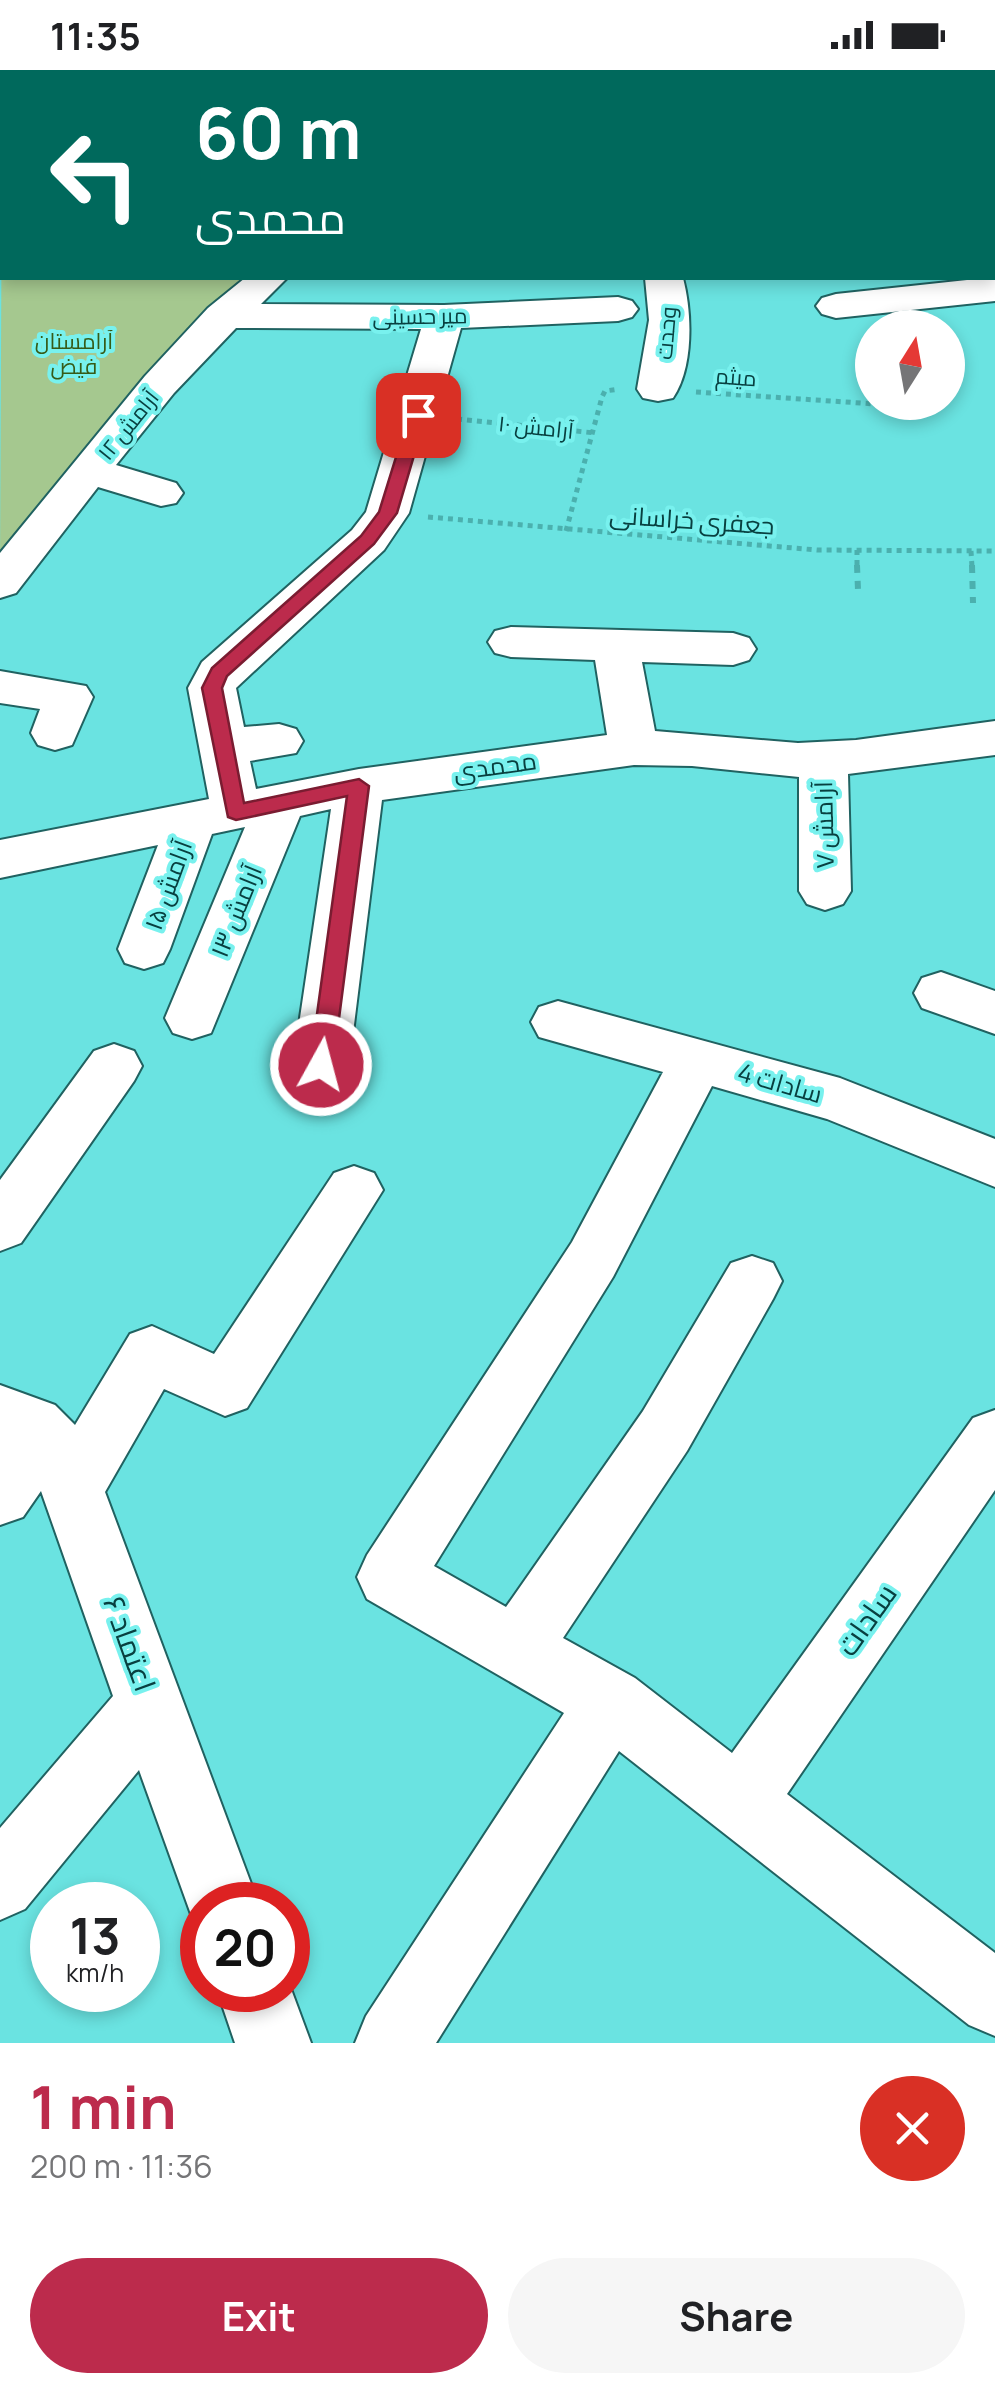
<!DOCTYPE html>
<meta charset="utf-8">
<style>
:root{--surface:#fff;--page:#f6f6f6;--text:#202124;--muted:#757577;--accent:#bc2b4c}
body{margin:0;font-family:Manrope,Cairo,sans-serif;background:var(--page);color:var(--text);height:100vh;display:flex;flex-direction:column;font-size:38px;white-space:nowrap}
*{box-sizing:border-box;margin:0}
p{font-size:32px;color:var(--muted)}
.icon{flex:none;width:55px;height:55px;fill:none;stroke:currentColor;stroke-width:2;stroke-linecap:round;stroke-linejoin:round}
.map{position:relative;height:1973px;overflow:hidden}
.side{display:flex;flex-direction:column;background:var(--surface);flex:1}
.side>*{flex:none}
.hud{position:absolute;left:0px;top:0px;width:995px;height:210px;box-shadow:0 5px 15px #0003;background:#00695c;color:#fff;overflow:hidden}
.needle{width:65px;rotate:11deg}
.controls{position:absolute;left:855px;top:240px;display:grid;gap:20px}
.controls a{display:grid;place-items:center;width:110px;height:110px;border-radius:50%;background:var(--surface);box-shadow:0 5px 15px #0003;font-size:50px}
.speed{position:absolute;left:30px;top:1812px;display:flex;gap:20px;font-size:50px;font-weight:700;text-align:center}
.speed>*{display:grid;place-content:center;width:130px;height:130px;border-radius:50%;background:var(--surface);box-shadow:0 5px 15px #0003;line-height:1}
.speed small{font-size:25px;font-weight:400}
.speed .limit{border:15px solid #d22;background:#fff;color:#111}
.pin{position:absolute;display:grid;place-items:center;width:85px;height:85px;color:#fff;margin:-42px;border-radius:20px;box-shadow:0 5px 15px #0006}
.me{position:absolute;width:110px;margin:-55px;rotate:7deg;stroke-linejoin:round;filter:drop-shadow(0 0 8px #0008)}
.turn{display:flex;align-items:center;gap:35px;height:210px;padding:0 30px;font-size:45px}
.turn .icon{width:130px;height:130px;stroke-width:2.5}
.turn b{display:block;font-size:70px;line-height:85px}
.round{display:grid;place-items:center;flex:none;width:105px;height:105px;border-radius:52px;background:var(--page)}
.headline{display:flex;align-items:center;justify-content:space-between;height:170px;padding:0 30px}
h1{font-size:60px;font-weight:700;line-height:75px;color:var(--accent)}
.action{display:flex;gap:20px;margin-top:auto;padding:20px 30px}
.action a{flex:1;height:115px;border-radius:60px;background:var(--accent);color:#fff;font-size:40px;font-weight:700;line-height:115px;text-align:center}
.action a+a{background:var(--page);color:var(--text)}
.status{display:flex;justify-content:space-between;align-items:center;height:70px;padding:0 50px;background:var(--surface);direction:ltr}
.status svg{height:28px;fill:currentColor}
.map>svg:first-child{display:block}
.green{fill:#a5c88f}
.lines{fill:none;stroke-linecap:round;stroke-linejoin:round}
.minor-casing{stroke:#206261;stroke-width:4}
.major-casing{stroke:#fff;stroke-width:4}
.path-far1{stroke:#4bb0ae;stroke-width:5;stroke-dasharray:5 5;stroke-linecap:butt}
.path{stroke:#4bb0ae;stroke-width:6;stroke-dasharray:8 8;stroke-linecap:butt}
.minor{fill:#fff;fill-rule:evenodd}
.major{fill:#f1dafe;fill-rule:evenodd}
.route{fill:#bc2b4c;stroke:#7a1c31;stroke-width:2.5}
.labels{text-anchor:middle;stroke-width:8;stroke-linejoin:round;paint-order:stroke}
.far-street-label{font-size:22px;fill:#084040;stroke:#78f1ee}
.far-park-label{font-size:22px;fill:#365b17;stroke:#78f1ee}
.street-label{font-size:25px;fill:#084040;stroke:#78f1ee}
.near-street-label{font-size:30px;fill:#084040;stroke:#78f1ee}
</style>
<div class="status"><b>11:35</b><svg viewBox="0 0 49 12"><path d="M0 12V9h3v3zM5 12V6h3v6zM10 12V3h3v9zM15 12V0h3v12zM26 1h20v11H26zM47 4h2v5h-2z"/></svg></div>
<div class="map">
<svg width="995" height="1973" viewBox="0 0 995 1973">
<rect width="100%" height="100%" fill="#6ae3e1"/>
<!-- green -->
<path class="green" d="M 2,76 L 2,208 L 255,208 L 175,279 L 0,494 Z"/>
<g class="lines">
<!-- minor casing -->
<g class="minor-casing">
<path id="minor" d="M 46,0 L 80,0 L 81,2 L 47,2 Z
M 526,0 L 560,0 L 561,2 L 527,2 Z
M 807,0 L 842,0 L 843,2 L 808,2 Z
M 992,106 L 995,106 L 995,128 L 992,128 Z
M 995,207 L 995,231 L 836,248 L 822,244 L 816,236 L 822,228 L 836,224 Z
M 245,208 L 287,208 L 261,234 L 444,235 L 618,227 L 632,231 L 638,239 L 632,247 L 618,251 L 461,258 L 409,443 L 384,480 L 236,618 L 244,657 L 279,654 L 296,659 L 303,671 L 296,683 L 250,691 L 256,719 L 359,699 L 607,665 L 595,590 L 511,587 L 495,583 L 488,572 L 495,561 L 511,557 L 733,563 L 749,568 L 756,579 L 749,590 L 733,595 L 642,592 L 655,661 L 798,673 L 856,670 L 995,651 L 995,685 L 848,704 L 851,821 L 843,834 L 825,840 L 807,834 L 799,821 L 799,707 L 692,696 L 634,695 L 382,730 L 349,995 L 341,1010 L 321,1017 L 301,1010 L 293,995 L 331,739 L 300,746 L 211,963 L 192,969 L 173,963 L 165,948 L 245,757 L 212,764 L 170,879 L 163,893 L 144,899 L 125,893 L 118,879 L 158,775 L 0,808 L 0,770 L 209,729 L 188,618 L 202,592 L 352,460 L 366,442 L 421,259 L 236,258 L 174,323 L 116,395 L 176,413 L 183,423 L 176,433 L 161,436 L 98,417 L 16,523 L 0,528 L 0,483 L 145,306 L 208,238 Z
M 645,208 L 683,208 C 692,242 694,297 673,328 L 658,331 L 643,328 L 637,319 L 649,250 Z
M 0,601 L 86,616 L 93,627 L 72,675 L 55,680 L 38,675 L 31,663 L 40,639 L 0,633 Z
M 941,902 L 995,921 L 995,964 L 922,938 L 914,923 L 922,908 Z
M 558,931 L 840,1008 L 995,1069 L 995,1117 L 827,1049 L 712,1016 L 613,1207 L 434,1496 L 506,1537 L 643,1341 L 731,1193 L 752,1186 L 773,1193 L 782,1211 L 773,1229 L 687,1381 L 563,1568 L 635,1608 L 732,1683 L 973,1348 L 995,1340 L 995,1420 L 787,1724 L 995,1883 L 995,1966 L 969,1955 L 619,1681 L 436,1973 L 355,1973 L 366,1946 L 564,1643 L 367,1529 L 357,1507 L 367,1485 L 572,1172 L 663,1002 L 539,967 L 531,952 L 539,937 Z
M 114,974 L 134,981 L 142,996 L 134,1011 L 21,1173 L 0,1181 L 0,1110 L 94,981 Z
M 354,1096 L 374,1103 L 383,1120 L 247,1338 L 225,1346 L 164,1319 L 105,1422 L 259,1835 L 202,1835 L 202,1863 L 197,1861 L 139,1700 L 25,1839 L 0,1850 L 0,1758 L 113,1626 L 41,1421 L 23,1447 L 0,1455 L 0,1315 L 55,1335 L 75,1355 L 130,1264 L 152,1256 L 214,1284 L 334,1103 Z
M 288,1911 L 311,1973 L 235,1973 L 217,1920 L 288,1920 Z"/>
</g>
<!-- major casing -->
<g class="major-casing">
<path id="major" d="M 0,44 L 2,44 L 2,66 L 0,66 Z"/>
</g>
<!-- path-far1 -->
<path class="path-far1" d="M 696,322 L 890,335
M 457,349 L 595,363
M 428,447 L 817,480 L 995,481
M 566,461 L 602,327 L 605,321 L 619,319
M 857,480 L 857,497
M 971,481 L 972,497"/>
<!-- path -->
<path class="path" d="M 857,495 L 858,520
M 972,495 L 973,533"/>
<!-- minor -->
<use href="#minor" class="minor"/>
<!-- major -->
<use href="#major" class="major"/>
</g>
<!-- route -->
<path class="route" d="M 418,340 L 426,345 L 397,443 L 374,474 L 227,606 L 222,618 L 244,733 L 359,709 L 369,716 L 333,995 L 321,1004 L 310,995 L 347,726 L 236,750 L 228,747 L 202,618 L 212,598 L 361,466 L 379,442 L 409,345 Z"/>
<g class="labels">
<!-- far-street labels -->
<g class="far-street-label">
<text transform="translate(420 246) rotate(-1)" y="8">میر حسینی</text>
<text transform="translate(666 263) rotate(-85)" y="8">وحدت</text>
<text transform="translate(736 307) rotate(4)" y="8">میثم</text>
<text transform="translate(128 355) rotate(-51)" y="8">آرامش ۱۲</text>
<text transform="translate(536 357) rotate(6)" y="8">آرامش ۱۰</text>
</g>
<!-- far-park labels -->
<g class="far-park-label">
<text x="74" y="279">آرامستان<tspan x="74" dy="25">فیض</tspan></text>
</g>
<!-- street labels -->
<g class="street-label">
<text transform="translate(692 450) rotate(4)" y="9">جعفری خراسانی</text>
<text transform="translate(495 696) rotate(-8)" y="9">محمدی</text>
<text transform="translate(824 755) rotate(-91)" y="9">آرامش ۷</text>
<text transform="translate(168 815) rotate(-70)" y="9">آرامش ۱۵</text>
<text transform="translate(236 841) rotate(-68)" y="9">آرامش ۱۳</text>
<text transform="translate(780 1013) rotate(16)" y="9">سادات 4</text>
</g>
<!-- near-street labels -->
<g class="near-street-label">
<text transform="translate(867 1550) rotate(-55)" y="10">سادات</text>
<text transform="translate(129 1574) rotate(70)" y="10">اعتماد ۶</text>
</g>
</g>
</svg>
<div class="controls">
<a><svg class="needle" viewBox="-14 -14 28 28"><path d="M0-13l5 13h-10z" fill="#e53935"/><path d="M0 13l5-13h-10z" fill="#757577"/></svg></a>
</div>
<div class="speed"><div>13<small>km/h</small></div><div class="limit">20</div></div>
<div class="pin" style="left:418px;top:345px;background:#d93025"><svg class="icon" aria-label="arrive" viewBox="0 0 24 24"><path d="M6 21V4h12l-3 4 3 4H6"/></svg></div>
<svg class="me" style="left:321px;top:995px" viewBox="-20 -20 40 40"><circle r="17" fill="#bc2b4c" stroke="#fff" stroke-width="3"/><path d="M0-11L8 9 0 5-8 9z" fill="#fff"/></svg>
<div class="hud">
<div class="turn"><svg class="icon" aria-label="left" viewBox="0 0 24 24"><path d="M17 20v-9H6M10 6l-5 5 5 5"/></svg><div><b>60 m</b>محمدی</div></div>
</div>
</div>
<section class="side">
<div class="headline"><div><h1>1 min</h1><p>200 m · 11:36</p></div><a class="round" style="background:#d93025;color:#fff"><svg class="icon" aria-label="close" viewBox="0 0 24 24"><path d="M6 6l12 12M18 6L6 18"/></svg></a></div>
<div class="action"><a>Exit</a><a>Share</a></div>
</section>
